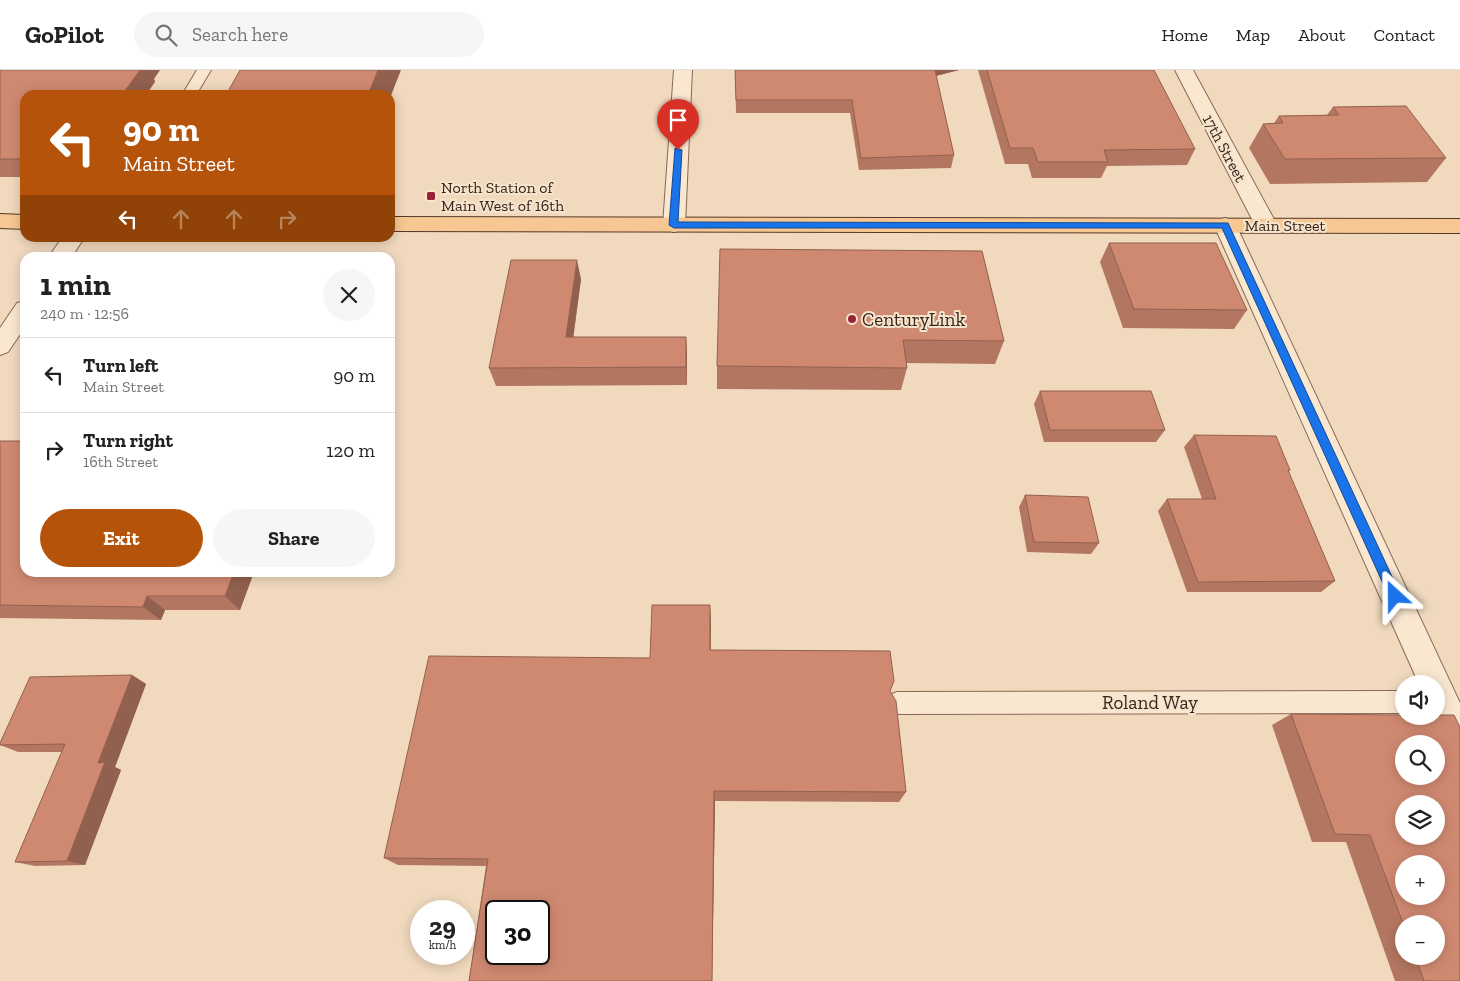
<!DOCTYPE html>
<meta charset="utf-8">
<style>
:root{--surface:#fff;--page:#f6f6f6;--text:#222;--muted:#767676;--line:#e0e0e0;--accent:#b45309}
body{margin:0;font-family:"Zilla Slab",serif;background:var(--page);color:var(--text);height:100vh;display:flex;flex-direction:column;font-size:19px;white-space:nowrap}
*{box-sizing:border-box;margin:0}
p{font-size:16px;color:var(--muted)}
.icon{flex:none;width:28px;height:28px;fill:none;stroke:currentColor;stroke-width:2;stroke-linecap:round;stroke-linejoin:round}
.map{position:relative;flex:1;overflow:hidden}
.details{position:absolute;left:20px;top:182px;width:375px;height:325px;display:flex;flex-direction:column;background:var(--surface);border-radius:15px;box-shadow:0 2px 12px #0003}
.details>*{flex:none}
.banner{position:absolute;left:20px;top:20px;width:375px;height:152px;border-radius:15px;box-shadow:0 2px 12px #0003;background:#b45309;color:#fff;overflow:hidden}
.fabs{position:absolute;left:1395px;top:605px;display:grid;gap:10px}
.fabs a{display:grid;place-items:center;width:50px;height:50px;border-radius:50%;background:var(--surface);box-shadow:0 2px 12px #0003;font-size:25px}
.speed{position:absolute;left:410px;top:830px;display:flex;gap:10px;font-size:25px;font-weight:700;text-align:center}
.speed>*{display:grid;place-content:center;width:65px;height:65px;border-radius:50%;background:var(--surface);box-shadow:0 2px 12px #0003;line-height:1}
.speed small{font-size:12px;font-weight:400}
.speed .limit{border:2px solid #111;border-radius:8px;background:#fff;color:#111}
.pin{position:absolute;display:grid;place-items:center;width:42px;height:42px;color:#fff;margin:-51px -21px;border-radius:50% 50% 50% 0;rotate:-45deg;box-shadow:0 0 5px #0007}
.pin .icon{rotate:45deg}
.me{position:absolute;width:55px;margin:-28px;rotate:336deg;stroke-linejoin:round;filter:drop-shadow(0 0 4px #0008)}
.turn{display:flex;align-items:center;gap:18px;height:105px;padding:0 20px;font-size:22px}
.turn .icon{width:65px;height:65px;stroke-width:2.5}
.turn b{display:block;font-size:35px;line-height:42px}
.lanes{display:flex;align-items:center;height:48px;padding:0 20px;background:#0003;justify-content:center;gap:25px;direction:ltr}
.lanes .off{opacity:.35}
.round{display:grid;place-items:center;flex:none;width:52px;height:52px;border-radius:26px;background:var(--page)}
.overview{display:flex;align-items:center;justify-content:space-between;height:85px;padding:0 20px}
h1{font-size:30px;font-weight:700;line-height:38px}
.primary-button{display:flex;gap:10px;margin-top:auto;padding:10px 20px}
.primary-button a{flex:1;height:58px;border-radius:30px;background:var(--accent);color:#fff;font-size:20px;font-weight:700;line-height:58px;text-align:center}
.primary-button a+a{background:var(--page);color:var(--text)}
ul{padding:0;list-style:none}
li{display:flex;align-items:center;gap:15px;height:75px;padding:0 20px;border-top:1px solid var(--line)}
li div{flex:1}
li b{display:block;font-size:19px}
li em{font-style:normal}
header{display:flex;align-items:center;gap:30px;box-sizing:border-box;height:70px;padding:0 25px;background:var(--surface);border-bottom:1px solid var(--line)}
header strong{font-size:24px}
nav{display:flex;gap:28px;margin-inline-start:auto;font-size:18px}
.search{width:350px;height:45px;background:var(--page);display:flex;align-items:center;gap:12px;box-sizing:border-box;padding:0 18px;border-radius:28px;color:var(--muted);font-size:19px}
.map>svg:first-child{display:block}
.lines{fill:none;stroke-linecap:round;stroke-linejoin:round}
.service-casing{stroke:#886855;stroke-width:2}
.minor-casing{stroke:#886855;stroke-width:2}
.primary-casing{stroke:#55382a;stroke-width:2}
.service{fill:#fae7d0;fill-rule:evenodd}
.minor{fill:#fae7d0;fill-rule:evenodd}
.primary{fill:#f6c792;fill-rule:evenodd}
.wall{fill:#b37661;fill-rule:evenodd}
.shaded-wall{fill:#92604f}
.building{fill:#d08971;stroke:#92604f;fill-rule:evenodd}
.route{fill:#1a73e8;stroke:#114b97}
.poi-dot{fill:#9a2236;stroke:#f7e4cd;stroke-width:2}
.labels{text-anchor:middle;stroke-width:4;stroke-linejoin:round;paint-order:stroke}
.far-street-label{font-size:16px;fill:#37241b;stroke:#f7e4cd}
.far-poi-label{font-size:16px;fill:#37241b;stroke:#f7e4cd;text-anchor:start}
.poi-label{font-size:19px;fill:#37241b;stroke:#f7e4cd;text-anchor:start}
.street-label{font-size:19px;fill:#37241b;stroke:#f7e4cd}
</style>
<header>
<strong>GoPilot</strong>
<div class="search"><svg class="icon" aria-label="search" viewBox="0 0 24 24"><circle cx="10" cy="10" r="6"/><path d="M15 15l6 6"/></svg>Search here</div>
<nav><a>Home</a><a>Map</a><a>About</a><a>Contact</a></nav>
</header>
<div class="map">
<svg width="1460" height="911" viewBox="0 0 1460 911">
<rect width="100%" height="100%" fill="#f0d9bd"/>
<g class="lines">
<!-- service casing -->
<g class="service-casing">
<path id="service" d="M 197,0 L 211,0 L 196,25 L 182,25 Z
M 1404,621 L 1404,643 L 897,644 L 889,641 L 886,633 L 889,625 L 897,622 Z"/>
</g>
<!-- minor casing -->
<g class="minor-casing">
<path id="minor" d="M 674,0 L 692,0 L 685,155 L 681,160 L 674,162 L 667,160 L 663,155 Z
M 1175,0 L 1193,0 L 1277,155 L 1273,160 L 1266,162 L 1259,160 L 1255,155 Z
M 1225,148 L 1232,150 L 1236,155 L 1460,633 L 1460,684 L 1449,679 L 1434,646 L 1436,646 L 1436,614 L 1419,614 L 1214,155 L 1218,150 Z
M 62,168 L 84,168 L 71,188 L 48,188 Z
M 25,231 L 25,257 L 8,282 L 0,285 L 0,258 L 17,233 Z"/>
</g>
<!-- primary casing -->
<g class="primary-casing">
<path id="primary" d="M 0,144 L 25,145 L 25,159 L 0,158 Z
M 390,147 L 1460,149 L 1460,163 L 390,161 Z"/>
</g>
<!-- service -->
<use href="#service" class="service"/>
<!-- minor -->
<use href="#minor" class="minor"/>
<!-- primary -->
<use href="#primary" class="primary"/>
</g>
<!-- wall -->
<path class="wall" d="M 0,0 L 154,9 L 155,12 L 25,25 L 25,107 L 0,107 Z
M 735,0 L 959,0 L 936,6 L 954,85 L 951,98 L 859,100 L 850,43 L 736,43 Z
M 978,0 L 1154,0 L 1195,79 L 1187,95 L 1107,96 L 1101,108 L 1032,108 L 1028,94 L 1005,94 Z
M 1333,37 L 1446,88 L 1427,112 L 1270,114 L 1249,78 L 1263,54 L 1274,53 L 1279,46 L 1327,45 Z
M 1109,173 L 1247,240 L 1234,259 L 1123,258 L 1100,192 Z
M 982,181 L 1004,271 L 995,294 L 906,293 L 907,298 L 901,320 L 717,319 L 717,296 Z
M 581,209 L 573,267 L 686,267 L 687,285 L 687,315 L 496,316 L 489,298 Z
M 1040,321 L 1165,360 L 1156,372 L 1044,372 L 1034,334 Z
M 1194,365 L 1290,400 L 1288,402 L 1335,511 L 1321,522 L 1187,522 L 1158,441 L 1167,429 L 1202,429 L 1184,377 Z
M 0,371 L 25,502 L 254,502 L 240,540 L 165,540 L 161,550 L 0,548 Z
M 1025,425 L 1099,473 L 1091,484 L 1027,482 L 1019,437 Z
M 711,550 L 711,580 L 890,621 L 906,722 L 899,732 L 715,731 L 712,911 L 469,911 L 486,796 L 398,795 L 384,788 Z
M 132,605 L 146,614 L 115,697 L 121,700 L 85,795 L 35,796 L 15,792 L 62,682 L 18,682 L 0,675 Z
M 1291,644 L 1460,657 L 1460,911 L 1395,911 L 1346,772 L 1312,772 L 1272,655 ZM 1404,854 L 1436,886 L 1404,886 Z"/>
<!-- shaded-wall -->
<path class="shaded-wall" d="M 140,0 L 160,0 L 154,9 L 155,12 L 146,25 L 122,25 Z
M 378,0 L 401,0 L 390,28 L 390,25 L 368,25 Z
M 932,0 L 959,0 L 931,7 Z
M 577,190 L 581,209 L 571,285 L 566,267 Z
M 686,267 L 687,285 L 687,315 L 686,297 Z
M 234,502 L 254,502 L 240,540 L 225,526 Z
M 147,526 L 165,540 L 161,550 L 143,537 Z
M 710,535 L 711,550 L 710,593 Z
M 132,605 L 146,614 L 115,697 L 121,700 L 85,795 L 67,791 L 98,693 Z
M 714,721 L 715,731 L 712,911 Z"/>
<!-- building -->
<path class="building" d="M 0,0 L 140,0 L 122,25 L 25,25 L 25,89 L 0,89 Z
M 240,0 L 378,0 L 368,25 L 226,25 Z
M 735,0 L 935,0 L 954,85 L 861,88 L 852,30 L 736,30 Z
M 987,0 L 1154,0 L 1195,79 L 1104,80 L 1108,92 L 1038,92 L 1033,78 L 1010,78 Z
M 1406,36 L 1446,88 L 1285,89 L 1263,54 L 1283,53 L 1279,46 L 1339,45 L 1333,37 Z
M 1109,173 L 1216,173 L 1247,240 L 1134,239 Z
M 720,179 L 982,181 L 1004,271 L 903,270 L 907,298 L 717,296 Z
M 95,183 L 295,184 L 294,188 L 83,188 L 93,187 Z
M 511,190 L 577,190 L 566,267 L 686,267 L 686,297 L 489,298 Z
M 1040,321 L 1151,321 L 1165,360 L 1050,360 Z
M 1194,365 L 1276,366 L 1290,400 L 1288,400 L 1335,511 L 1198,512 L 1167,429 L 1216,429 Z
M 0,371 L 25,371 L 25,502 L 234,502 L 225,526 L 147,526 L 143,537 L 0,535 Z
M 1025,425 L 1088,427 L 1099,473 L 1034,472 Z
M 652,535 L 710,535 L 710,580 L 890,581 L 894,611 L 890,621 L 896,631 L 906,722 L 714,721 L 712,911 L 469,911 L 488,789 L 384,788 L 429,586 L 650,588 ZM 496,841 L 539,841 L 539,884 L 496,884 Z
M 132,605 L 98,693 L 105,692 L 67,791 L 15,792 L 65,674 L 0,675 L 0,673 L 30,607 Z
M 1291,644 L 1404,645 L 1404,646 L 1436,646 L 1436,645 L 1454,645 L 1460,657 L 1460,911 L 1424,911 L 1415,886 L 1436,886 L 1436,854 L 1404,854 L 1404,856 L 1370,765 L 1335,764 ZM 1404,674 L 1436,674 L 1436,706 L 1404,706 ZM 1404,734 L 1436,734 L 1436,766 L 1404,766 ZM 1404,794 L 1436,794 L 1436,826 L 1404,826 Z"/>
<!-- route -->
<path class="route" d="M 675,78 L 682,80 L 678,152 L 1228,153 L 1401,526 L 1399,529 L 1395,531 L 1390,529 L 1222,158 L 674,158 L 669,155 Z"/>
<!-- markers -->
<g class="poi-dot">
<rect x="426" y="121" width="10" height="10" rx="2.5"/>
<circle cx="852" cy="249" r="5"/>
</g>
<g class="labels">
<!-- far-street labels -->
<g class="far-street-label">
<text transform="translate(1225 78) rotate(62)" y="6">17th Street</text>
<text x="1285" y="161">Main Street</text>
</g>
<!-- far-poi labels -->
<g class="far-poi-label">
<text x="441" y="123">North Station of<tspan x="441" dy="18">Main West of 16th</tspan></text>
</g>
<!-- poi labels -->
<g class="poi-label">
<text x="862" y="256">CenturyLink</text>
</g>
<!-- street labels -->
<g class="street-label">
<text x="1150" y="639">Roland Way</text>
</g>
</g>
</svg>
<div class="fabs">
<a><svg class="icon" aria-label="sound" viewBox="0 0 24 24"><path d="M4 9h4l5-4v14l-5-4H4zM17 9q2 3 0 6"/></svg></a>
<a><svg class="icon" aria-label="search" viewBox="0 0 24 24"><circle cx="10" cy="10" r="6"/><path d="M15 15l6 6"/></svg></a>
<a><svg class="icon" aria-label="layers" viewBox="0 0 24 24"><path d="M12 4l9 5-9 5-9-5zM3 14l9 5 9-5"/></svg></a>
<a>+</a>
<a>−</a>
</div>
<div class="speed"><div>29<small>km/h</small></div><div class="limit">30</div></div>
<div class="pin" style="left:678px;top:80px;background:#d93025"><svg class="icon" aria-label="arrive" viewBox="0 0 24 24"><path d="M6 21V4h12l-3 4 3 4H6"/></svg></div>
<svg class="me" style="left:1395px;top:526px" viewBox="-20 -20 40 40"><path d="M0-17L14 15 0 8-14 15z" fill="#1a73e8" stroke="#fff" stroke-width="4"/></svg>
<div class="banner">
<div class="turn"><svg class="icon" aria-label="left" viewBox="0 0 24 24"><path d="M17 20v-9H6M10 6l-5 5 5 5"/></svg><div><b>90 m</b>Main Street</div></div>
<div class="lanes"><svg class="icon" aria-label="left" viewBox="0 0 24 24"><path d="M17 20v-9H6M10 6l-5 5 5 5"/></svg><svg class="icon off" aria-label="ahead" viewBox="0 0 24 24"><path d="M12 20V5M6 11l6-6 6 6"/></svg><svg class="icon off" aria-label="ahead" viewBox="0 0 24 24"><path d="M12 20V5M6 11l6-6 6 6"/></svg><svg class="icon off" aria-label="right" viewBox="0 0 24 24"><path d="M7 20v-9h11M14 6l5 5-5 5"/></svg></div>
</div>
<section class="details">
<div class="overview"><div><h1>1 min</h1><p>240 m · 12:56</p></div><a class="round"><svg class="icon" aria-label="close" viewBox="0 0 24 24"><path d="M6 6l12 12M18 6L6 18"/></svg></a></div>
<ul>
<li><svg class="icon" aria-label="left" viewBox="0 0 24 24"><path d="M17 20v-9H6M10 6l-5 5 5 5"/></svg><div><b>Turn left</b><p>Main Street</p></div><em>90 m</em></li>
<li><svg class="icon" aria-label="right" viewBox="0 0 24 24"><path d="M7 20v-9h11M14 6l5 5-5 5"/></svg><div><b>Turn right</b><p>16th Street</p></div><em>120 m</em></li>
</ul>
<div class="primary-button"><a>Exit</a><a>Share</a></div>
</section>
</div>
